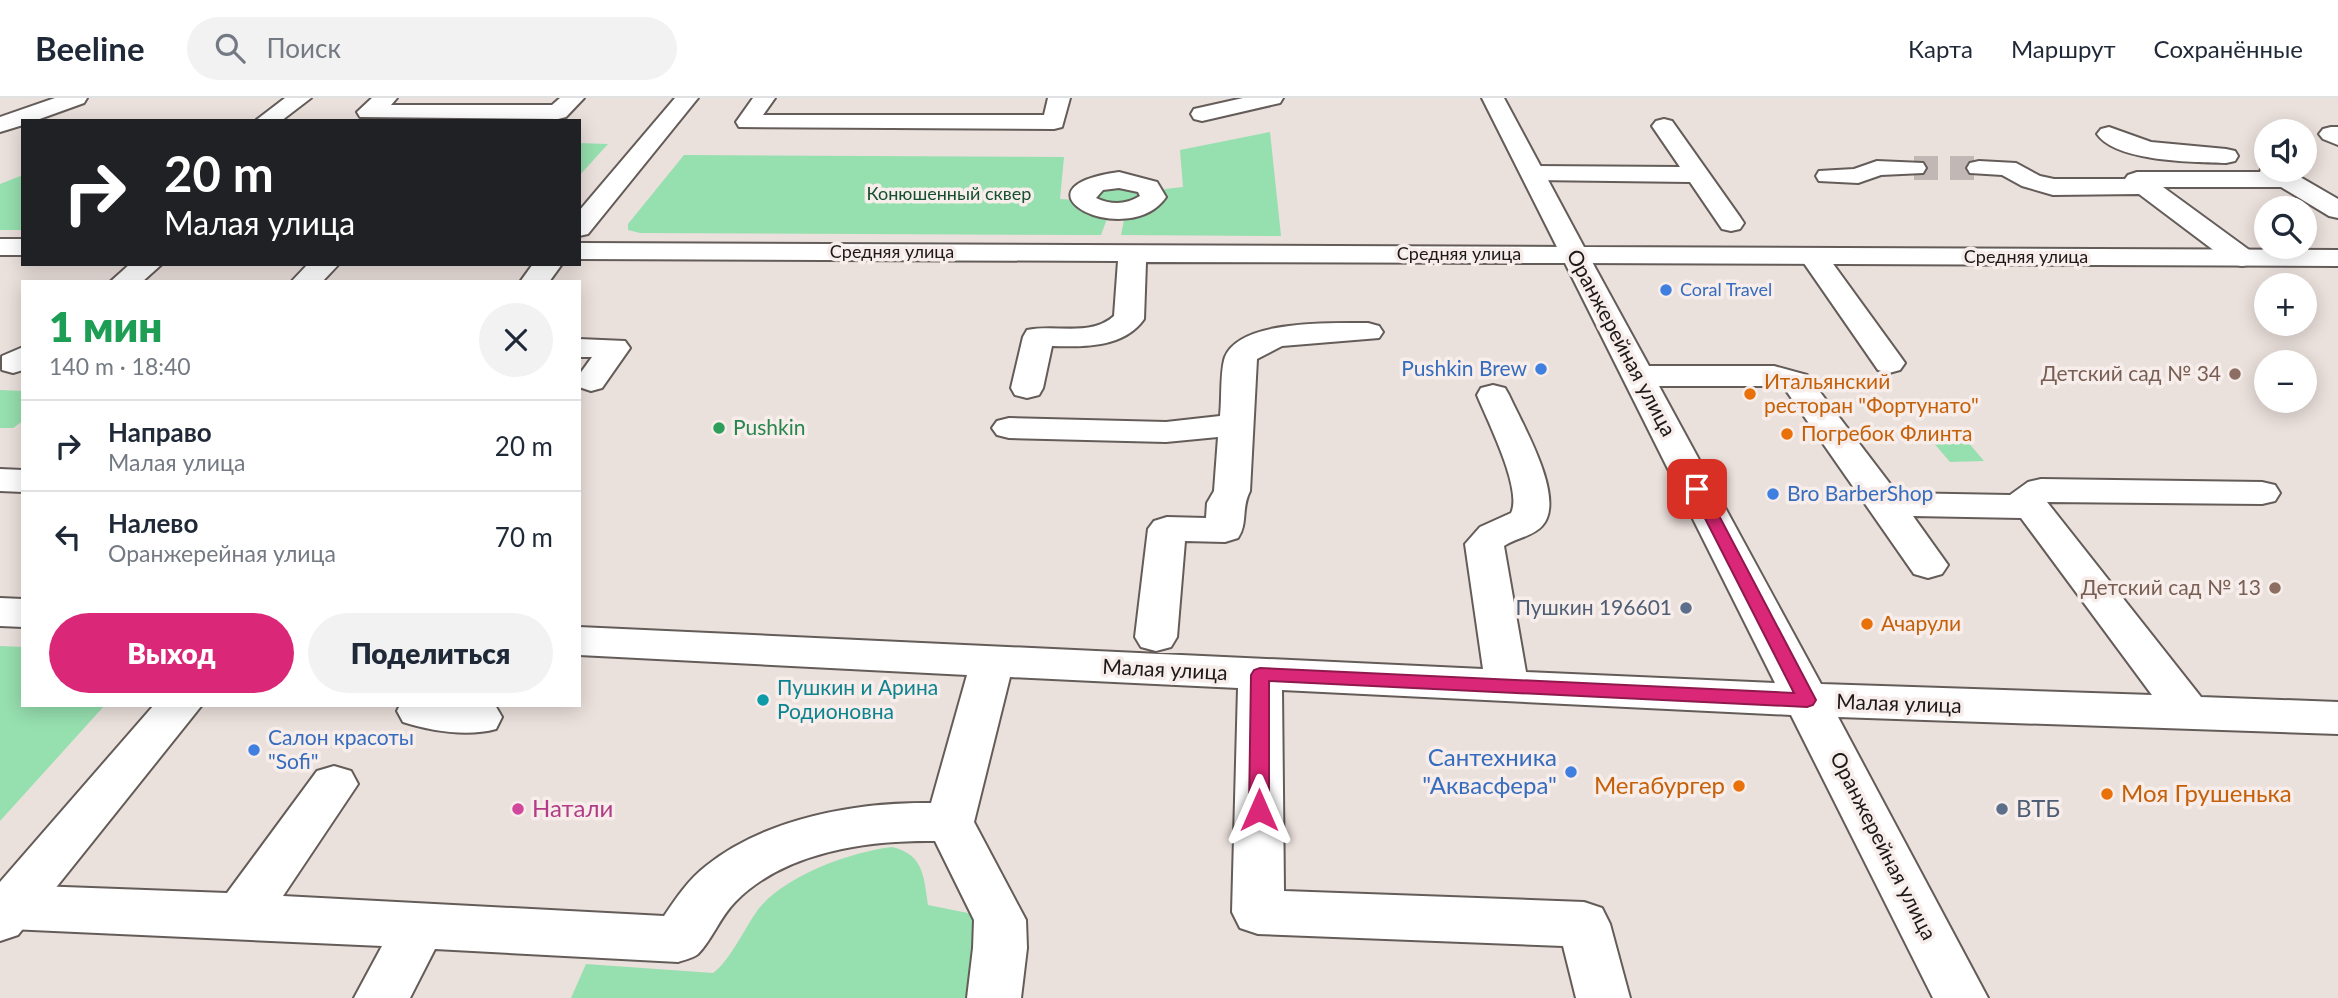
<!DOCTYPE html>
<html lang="ru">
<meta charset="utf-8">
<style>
:root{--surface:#fff;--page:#f2f2f3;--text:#1f2937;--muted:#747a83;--line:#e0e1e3;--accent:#db2777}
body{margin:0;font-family:Lato,sans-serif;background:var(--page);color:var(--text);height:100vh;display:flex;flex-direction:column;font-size:26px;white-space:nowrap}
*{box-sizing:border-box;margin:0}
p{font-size:23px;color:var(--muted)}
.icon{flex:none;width:38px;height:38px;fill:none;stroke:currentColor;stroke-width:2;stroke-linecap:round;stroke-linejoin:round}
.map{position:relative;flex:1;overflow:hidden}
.drawer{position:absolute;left:21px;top:182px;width:560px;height:427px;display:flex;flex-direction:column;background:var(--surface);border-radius:0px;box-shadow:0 4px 18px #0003}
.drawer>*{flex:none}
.guide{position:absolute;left:21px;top:21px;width:560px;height:147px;border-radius:0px;box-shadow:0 4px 18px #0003;background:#202124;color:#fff;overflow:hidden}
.controls{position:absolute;left:2254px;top:21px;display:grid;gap:14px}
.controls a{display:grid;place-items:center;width:63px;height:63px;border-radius:50%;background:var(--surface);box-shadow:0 4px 18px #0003;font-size:35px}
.pin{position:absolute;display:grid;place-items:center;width:60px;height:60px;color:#fff;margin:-30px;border-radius:14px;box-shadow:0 4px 10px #0006}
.me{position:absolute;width:77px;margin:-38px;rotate:0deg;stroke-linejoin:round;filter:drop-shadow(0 0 5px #0008)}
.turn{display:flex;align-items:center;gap:24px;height:147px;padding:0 28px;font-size:32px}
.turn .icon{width:91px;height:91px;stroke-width:2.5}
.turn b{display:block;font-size:49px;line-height:60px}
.round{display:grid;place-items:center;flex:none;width:74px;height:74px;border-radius:37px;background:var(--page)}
.summary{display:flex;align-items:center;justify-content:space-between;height:119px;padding:0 28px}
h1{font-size:42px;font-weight:800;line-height:52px;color:#1e9e55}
.primary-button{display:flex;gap:14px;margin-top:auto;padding:14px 28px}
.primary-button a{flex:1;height:80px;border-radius:42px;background:var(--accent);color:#fff;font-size:28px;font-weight:800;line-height:80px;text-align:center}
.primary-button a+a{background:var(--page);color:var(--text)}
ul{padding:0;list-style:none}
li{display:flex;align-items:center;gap:21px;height:91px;padding:0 28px;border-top:2px solid var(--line)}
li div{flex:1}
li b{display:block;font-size:26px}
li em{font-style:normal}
header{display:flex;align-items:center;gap:42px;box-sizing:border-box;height:98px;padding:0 35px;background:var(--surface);border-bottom:2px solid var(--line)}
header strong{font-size:33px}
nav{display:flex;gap:38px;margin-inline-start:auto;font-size:24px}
.search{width:490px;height:63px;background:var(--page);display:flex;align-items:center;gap:18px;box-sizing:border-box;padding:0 24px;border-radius:38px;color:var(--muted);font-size:26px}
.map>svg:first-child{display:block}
.green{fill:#96dfaf}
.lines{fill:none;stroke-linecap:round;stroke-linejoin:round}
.minor-tunnel{stroke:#c1b8b5;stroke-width:24;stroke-dasharray:24 12;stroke-linecap:butt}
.minor-casing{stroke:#645c59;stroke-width:4}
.major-casing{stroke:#645c59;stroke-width:4}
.minor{fill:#fff;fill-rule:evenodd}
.major{fill:#fff;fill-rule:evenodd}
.route{fill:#db2777;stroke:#8e194d;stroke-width:2}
.shop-dot{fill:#3f7fe0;stroke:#f7edea;stroke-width:2.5}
.education-dot{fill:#8d6e63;stroke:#f7edea;stroke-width:2.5}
.food-dot{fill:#e8710a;stroke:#f7edea;stroke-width:2.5}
.leisure-dot{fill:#2e9e5b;stroke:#f7edea;stroke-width:2.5}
.service-dot{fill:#5c6f8a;stroke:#f7edea;stroke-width:2.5}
.culture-dot{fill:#0f9aa8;stroke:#f7edea;stroke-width:2.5}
.hotel-dot{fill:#d1479c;stroke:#f7edea;stroke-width:2.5}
.labels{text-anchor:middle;stroke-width:7;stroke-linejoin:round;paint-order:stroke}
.far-park-label{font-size:18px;fill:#144f2f;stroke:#f7edea}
.far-street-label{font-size:18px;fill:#1c1918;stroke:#f7edea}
.far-shop-label{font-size:18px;fill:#366cbe;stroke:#f7edea;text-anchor:start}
.street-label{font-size:21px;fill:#1c1918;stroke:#f7edea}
.shop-label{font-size:21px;fill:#366cbe;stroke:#f7edea;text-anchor:start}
.education-label{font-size:21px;fill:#785e54;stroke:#f7edea;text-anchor:end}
.food-label{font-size:21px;fill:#c56008;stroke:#f7edea;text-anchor:start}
.leisure-label{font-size:21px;fill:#27864d;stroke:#f7edea;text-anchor:start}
.service-label{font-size:21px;fill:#4e5e75;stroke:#f7edea;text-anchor:end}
.culture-label{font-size:21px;fill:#0d838f;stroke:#f7edea;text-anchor:start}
.near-shop-label{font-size:24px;fill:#366cbe;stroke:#f7edea;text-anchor:end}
.near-food-label{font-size:24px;fill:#c56008;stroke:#f7edea;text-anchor:end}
.near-hotel-label{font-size:24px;fill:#b23c85;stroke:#f7edea;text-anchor:start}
.near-service-label{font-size:24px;fill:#4e5e75;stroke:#f7edea;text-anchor:start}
</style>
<header>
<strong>Beeline</strong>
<div class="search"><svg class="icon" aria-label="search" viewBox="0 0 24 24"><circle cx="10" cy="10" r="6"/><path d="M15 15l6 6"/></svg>Поиск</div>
<nav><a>Карта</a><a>Маршрут</a><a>Сохранённые</a></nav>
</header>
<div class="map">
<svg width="2338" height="900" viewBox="0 0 2338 900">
<rect width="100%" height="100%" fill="#eae0dc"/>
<!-- green -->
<path class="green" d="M 1270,34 L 1281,138 L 1121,137 L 1125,117 L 1165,91 L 1183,89 L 1180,52 Z
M 579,45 L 608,46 L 579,78 Z
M 684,57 L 1064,59 L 1060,101 L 1076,102 L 1108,118 L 1101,137 L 640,135 L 628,132 L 628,126 Z
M 23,77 L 23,132 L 0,132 L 0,86 Z
M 1136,88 L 1143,101 L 1117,108 L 1092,101 L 1099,89 Z
M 0,292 L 23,293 L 23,323 L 13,330 L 0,330 Z
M 1921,330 L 1956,330 L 1984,363 L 1950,364 Z
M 0,548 L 23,549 L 23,607 L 105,607 L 0,723 Z
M 892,749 C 924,756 924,780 928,807 L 968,815 L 977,821 L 980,900 L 571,900 L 586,866 L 713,875 C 729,864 745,830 757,813 C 783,778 850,754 892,749 Z"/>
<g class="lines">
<!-- minor-tunnel -->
<path class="minor-tunnel" d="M 1914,70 L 1979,70"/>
<!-- minor casing -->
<g class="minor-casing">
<path id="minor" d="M 55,0 L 87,0 L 84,5 L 34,23 L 23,23 L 23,27 L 0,34 L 0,19 Z
M 285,0 L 311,0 L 281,23 L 255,23 Z
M 372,0 L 397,0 L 391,7 L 552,7 L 560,0 L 584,0 L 566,19 L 558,21 L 360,19 L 357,14 Z
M 753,0 L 775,0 L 763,17 L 1044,17 L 1048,0 L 1070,0 L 1062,29 L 1054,31 L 739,29 L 736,24 Z
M 1243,0 L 1283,0 L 1280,5 L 1202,23 L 1194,21 L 1191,16 L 1194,11 Z
M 1664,21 L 1672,23 L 1740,119 L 1744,125 L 1740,131 L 1731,133 L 1722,131 L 1690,84 L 1533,82 L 1524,80 L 1521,75 L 1524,70 L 1533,68 L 1680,69 L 1652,28 L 1656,23 Z
M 2109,29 L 2151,44 L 2226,51 L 2235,53 L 2238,58 L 2235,63 L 2226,65 C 2195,64 2116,64 2097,36 L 2101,31 Z
M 2331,29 L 2338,29 L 2338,47 L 2323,41 L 2319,36 L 2323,31 Z
M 1877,63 L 1923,65 L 1926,70 L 1923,75 L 1881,77 L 1858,85 L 1819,83 L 1816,78 L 1819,73 L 1854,71 Z
M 1979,63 L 2016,65 L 2040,78 L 2054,81 L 2125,81 L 2128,77 L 2137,74 L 2260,74 L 2262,67 L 2266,66 L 2266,72 L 2288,72 L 2338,101 L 2338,120 L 2329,118 L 2281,89 L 2163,89 L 2252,154 L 2256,160 L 2252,166 L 2242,168 L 2232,166 L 2139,96 L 2053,97 L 2022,88 L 2002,77 L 1970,75 L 1967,70 L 1970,65 Z
M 1119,74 L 1157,84 L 1166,99 C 1128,154 1002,90 1119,74 ZM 1119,90 L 1138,94 L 1140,98 C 1126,107 1111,107 1096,100 L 1103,92 Z
M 0,141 L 23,141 L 23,157 L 0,157 Z
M 579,145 L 1575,149 L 1585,151 L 1649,268 L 1774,268 L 1807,277 L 1897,395 L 2010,397 L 2028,384 L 2041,381 L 2262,384 L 2275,387 L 2280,395 L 2275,403 L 2262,406 L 2047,404 L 2201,599 L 2338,604 L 2338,636 L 1838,619 L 1988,900 L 1933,900 L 1791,617 L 1282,592 L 1284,793 L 1584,804 L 1602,810 L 1610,826 L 1630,900 L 1576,900 L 1563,848 L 1258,836 L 1240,830 L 1232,814 L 1238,590 L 1010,579 L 974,724 L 1026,822 L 1027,850 L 1021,900 L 967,900 L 973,850 L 974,822 L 935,743 C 868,742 785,753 735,804 C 720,819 712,842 698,856 C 693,860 684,862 678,864 L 435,851 L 410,900 L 354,900 L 382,848 L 10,831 L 0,827 L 0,791 L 10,787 L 227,795 L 317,673 L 334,668 L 351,673 L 358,686 L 283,798 L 664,818 C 676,800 689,781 706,768 C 766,720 856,704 931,705 L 967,577 L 579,557 L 579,529 L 1483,571 L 1465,446 L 1480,429 L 1511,415 C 1523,392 1487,322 1477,297 L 1481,290 L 1493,287 L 1505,290 L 1509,297 C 1522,326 1567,401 1542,428 C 1532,439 1515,440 1504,448 L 1526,574 L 1775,585 L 1565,165 L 1146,164 L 1144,221 C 1124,250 1083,249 1052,248 L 1043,290 L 1039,297 L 1027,300 L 1015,297 L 1011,290 L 1023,239 L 1027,232 C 1055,226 1091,239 1114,218 L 1118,163 L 579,161 ZM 1659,288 L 1773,288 L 1785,291 L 1914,476 L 1928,480 L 1942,476 L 1948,467 L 1913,418 L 2021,420 L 2152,597 L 1821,586 Z
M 1813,150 L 1823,152 L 1900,258 L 1905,265 L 1900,272 L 1889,275 L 1878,272 L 1799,158 L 1803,152 Z
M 130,166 L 162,166 L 142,184 L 110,184 Z
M 308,166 L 339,166 L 322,184 L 291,184 Z
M 1368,225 L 1379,228 L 1383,234 L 1379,240 L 1282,248 L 1257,261 L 1250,393 C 1241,410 1248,425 1238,440 L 1225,444 L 1185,443 L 1177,539 L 1171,549 L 1156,553 L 1141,549 L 1135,539 L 1148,431 L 1154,423 L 1167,419 L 1206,420 L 1207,405 L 1214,393 L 1218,339 L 1166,344 L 1009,340 L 997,337 L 992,330 L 997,323 L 1009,320 L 1166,324 L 1220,318 C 1222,302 1220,273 1225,259 C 1240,221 1335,225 1368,225 Z
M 579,241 L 625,243 L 630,250 L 602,290 L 591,293 L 579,289 L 579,277 L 592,259 L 579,259 Z
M 23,249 L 23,272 L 13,275 L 2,272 L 2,258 Z
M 0,371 L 23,372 L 23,394 L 0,393 Z
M 0,500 L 23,501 L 23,529 L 0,528 Z
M 400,607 L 495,607 L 502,619 L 496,631 C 468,639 431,633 403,624 L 397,613 Z"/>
</g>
<!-- major casing -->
<g class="major-casing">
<path id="major" d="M 675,0 L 698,0 L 588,136 L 579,138 L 579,113 Z
M 1482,0 L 1504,0 L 1584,149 L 2338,152 L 2338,168 L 1575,165 L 1565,163 L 1561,157 Z
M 533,166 L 562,166 L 549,184 L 520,184 Z
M 154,607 L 202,607 L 18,837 L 0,843 L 0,784 Z"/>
</g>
<!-- minor -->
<use href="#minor" class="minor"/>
<!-- major -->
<use href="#major" class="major"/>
</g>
<!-- route -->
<path class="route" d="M 1697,386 L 1705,391 L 1816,602 L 1813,607 L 1807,609 L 1269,583 L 1269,712 L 1266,718 L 1259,720 L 1252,718 L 1249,712 L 1251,577 L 1254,572 L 1260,570 L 1794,595 L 1690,391 Z"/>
<!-- markers -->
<g class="shop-dot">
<circle cx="1666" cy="192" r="7"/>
<circle cx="1541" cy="271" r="7"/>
<circle cx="1773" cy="396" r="7"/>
<circle cx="254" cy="652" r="7"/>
<circle cx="1571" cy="674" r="7"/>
</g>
<g class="education-dot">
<circle cx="2235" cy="276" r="7"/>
<circle cx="2275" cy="490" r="7"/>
</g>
<g class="food-dot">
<circle cx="1750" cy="296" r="7"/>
<circle cx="1787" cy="336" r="7"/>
<circle cx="1867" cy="526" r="7"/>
<circle cx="1739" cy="688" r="7"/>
<circle cx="2107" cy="696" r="7"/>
</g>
<circle class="leisure-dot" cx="719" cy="330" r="7"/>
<g class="service-dot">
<circle cx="1686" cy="510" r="7"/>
<circle cx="2002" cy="711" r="7"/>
</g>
<circle class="culture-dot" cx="763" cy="602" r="7"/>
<circle class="hotel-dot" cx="518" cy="711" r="7"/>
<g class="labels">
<!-- far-park labels -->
<g class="far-park-label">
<text x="949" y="102">Конюшенный сквер</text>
</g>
<!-- far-street labels -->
<g class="far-street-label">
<text x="892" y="160">Средняя улица</text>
<text x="1459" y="162">Средняя улица</text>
<text x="2026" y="165">Средняя улица</text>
</g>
<!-- far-shop labels -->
<g class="far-shop-label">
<text x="1680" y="198">Coral Travel</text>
</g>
<!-- street labels -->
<g class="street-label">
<text transform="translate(1621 245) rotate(62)" y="7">Оранжерейная улица</text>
<text transform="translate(1165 572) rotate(3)" y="7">Малая улица</text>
<text transform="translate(1899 606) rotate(2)" y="7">Малая улица</text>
<text transform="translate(1883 748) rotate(63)" y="7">Оранжерейная улица</text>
</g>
<!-- shop labels -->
<g class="shop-label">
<text x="1527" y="278" text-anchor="end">Pushkin Brew</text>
<text x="1787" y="403">Bro BarberShop</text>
<text x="268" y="647">Салон красоты<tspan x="268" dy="24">"Sofi"</tspan></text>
</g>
<!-- education labels -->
<g class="education-label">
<text x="2221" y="283">Детский сад № 34</text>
<text x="2261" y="497">Детский сад № 13</text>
</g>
<!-- food labels -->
<g class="food-label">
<text x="1764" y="291">Итальянский<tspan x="1764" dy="24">ресторан "Фортунато"</tspan></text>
<text x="1801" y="343">Погребок Флинта</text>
<text x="1881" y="533">Ачарули</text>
</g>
<!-- leisure labels -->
<g class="leisure-label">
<text x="733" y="337">Pushkin</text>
</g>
<!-- service labels -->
<g class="service-label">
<text x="1672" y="517">Пушкин 196601</text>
</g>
<!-- culture labels -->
<g class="culture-label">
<text x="777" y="597">Пушкин и Арина<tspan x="777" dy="24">Родионовна</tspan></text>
</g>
<!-- near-shop labels -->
<g class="near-shop-label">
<text x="1557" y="668">Сантехника<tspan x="1557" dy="28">"Аквасфера"</tspan></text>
</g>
<!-- near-food labels -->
<g class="near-food-label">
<text x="1725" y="696">Мегабургер</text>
<text x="2121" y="704" text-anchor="start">Моя Грушенька</text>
</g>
<!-- near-hotel labels -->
<g class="near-hotel-label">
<text x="532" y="719">Натали</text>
</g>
<!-- near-service labels -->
<g class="near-service-label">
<text x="2016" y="719">ВТБ</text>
</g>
</g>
</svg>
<div class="controls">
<a><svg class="icon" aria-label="sound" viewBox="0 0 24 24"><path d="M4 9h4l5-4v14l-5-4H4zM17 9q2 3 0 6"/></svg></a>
<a><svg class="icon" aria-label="search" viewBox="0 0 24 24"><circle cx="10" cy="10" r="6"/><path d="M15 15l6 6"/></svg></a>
<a>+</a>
<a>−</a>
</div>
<div class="pin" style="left:1697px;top:391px;background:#d93025"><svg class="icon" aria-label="arrive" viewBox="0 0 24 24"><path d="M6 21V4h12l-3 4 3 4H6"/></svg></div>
<svg class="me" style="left:1259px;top:712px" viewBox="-20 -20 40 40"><path d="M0-17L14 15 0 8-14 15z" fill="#db2777" stroke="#fff" stroke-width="4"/></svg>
<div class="guide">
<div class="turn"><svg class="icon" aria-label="right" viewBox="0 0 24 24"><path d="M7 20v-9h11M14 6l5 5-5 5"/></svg><div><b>20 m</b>Малая улица</div></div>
</div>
<section class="drawer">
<div class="summary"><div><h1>1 мин</h1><p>140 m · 18:40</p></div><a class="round"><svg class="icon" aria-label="close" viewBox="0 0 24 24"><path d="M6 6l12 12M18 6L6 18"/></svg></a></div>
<ul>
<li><svg class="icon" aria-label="right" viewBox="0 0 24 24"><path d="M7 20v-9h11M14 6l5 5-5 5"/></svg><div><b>Направо</b><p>Малая улица</p></div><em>20 m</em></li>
<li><svg class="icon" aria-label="left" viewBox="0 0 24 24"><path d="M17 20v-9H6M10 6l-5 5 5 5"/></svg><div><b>Налево</b><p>Оранжерейная улица</p></div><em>70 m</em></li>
</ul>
<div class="primary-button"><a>Выход</a><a>Поделиться</a></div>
</section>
</div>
